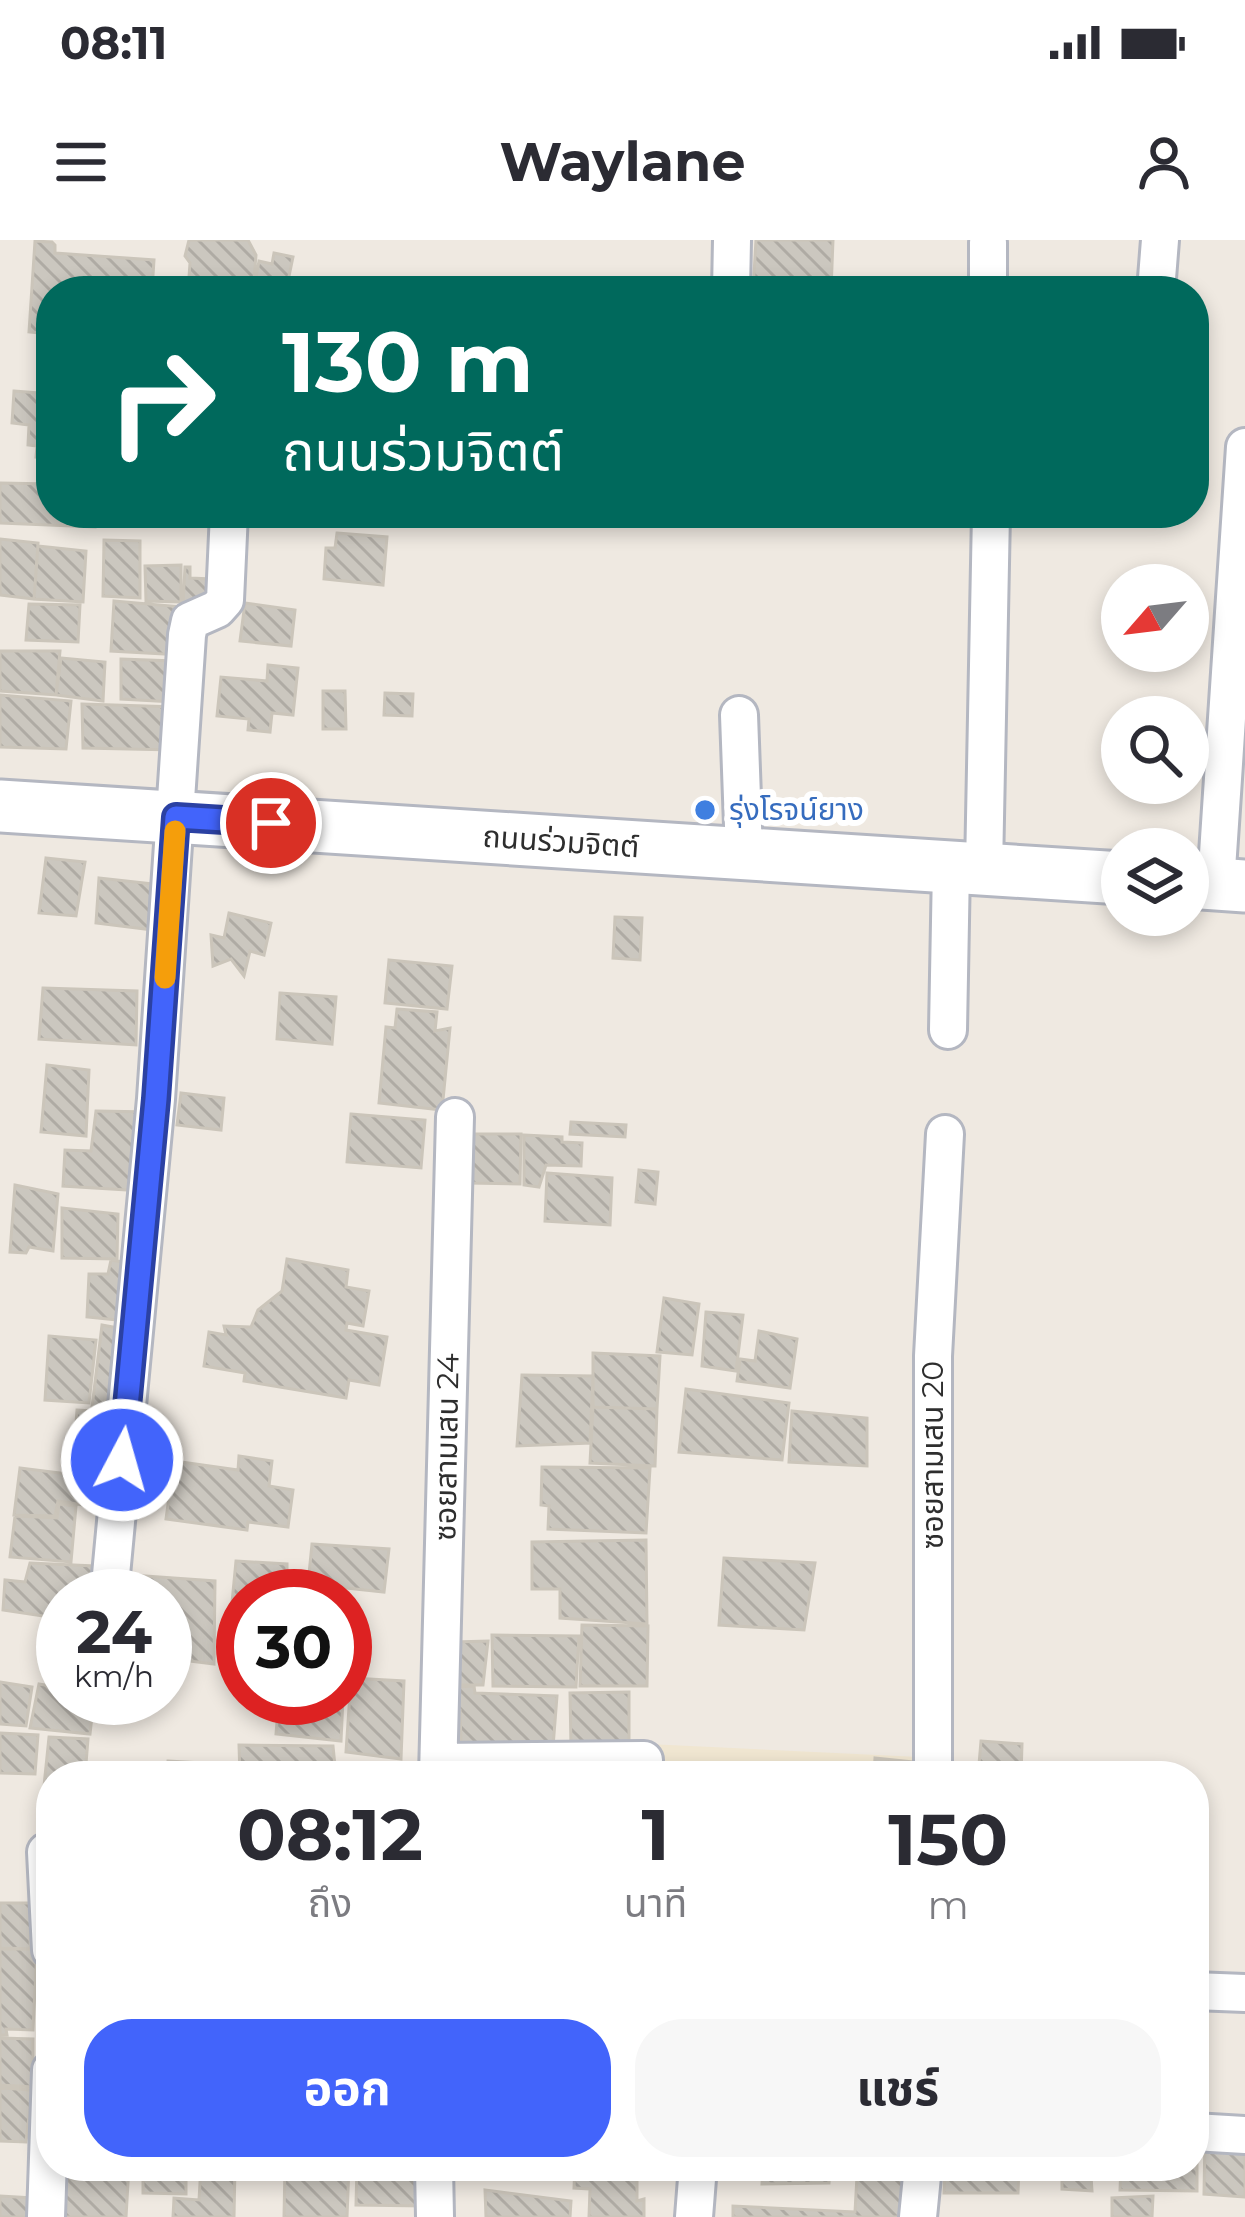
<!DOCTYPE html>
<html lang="th">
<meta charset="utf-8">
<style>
:root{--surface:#fff;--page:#f7f7f7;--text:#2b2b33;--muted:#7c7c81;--accent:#4264fb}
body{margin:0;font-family:Montserrat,"Noto Sans Thai",sans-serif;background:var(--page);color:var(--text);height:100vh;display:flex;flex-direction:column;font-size:45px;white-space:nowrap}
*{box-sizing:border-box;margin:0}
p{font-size:39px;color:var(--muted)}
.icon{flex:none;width:66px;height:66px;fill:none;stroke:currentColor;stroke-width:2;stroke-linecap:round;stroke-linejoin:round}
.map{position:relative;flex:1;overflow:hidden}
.side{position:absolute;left:36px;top:1521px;width:1173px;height:420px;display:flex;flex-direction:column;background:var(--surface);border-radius:48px;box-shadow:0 6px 18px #0003}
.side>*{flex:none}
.hud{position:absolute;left:36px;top:36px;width:1173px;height:252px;border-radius:48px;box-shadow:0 6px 18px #0003;background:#00695c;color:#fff;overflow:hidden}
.needle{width:78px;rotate:242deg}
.tools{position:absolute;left:1101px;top:324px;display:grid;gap:24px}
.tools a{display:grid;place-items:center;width:108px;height:108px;border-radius:50%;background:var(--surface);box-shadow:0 6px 18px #0003;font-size:60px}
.speed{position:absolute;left:36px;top:1329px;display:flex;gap:24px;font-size:60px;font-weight:700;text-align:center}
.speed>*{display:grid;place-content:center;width:156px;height:156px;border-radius:50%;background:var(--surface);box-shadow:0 6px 18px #0003;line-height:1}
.speed small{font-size:30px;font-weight:400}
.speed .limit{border:18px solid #d22;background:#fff;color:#111}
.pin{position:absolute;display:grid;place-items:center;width:102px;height:102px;color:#fff;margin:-51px;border:6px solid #fff;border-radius:50%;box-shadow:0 3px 12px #0007}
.me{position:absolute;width:132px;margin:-66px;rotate:6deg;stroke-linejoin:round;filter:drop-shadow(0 0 9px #0008)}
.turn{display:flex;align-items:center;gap:42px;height:252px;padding:0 48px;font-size:54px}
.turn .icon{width:156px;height:156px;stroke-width:2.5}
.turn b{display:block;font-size:84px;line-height:102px}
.eta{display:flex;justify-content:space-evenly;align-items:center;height:204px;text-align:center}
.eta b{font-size:72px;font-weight:700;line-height:84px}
.primary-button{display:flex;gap:24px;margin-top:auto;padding:24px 48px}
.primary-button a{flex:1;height:138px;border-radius:48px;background:var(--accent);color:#fff;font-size:48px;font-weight:700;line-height:138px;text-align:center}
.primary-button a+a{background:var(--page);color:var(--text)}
.status{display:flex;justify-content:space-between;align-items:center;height:84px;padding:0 60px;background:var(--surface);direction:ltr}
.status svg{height:33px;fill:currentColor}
header{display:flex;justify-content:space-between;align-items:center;height:156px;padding:0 48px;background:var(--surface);font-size:54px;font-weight:700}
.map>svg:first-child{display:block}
.education{fill:#f0e6d1}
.building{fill:url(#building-back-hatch);stroke:#cbc5ba;stroke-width:3}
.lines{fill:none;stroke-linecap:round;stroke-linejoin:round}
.street-casing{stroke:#b4b7c1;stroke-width:42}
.secondary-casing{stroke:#b4b7c1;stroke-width:57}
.street{stroke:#fff;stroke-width:36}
.secondary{stroke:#fff;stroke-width:51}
.route-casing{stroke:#2b41a3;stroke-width:30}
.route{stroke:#4264fb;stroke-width:21}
.slow{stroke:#f59e0b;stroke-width:21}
.shop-dot{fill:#3f7fe0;stroke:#fff;stroke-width:4.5}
.labels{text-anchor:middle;stroke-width:12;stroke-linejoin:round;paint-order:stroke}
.shop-label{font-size:30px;fill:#366cbe;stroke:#fff;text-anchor:start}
.street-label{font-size:30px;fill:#2e2e2e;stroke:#fff}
</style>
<div class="status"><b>08:11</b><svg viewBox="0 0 49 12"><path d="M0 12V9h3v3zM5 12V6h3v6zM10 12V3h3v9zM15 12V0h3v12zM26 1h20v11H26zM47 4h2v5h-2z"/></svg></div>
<header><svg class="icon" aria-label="menu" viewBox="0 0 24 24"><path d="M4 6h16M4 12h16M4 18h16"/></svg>Waylane<svg class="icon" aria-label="person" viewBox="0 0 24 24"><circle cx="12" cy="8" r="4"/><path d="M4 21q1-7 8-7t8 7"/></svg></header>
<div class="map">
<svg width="1245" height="1977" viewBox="0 0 1245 1977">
<defs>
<pattern id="building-back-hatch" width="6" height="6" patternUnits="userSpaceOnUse" patternTransform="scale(3)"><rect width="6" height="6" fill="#cbc7bf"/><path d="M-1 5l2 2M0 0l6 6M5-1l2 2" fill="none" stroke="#afaba4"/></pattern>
</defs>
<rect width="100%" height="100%" fill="#efe9e1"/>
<!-- education -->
<path class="education" d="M 648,1504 L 919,1517 L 919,1536 L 647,1536 Z"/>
<!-- building -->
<path class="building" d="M 189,0 L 248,0 L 256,15 L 253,51 L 188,51 L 190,23 L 185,16 Z
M 756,0 L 833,0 L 831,51 L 753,51 Z
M 35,1 L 52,2 L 55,5 L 55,13 L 154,20 L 152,51 L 51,51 L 51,94 L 29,92 Z
M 274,13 L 293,17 L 288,41 L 279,38 L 277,51 L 254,48 L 259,21 L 272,24 Z
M 14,151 L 51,154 L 51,237 L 49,218 L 36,217 L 37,206 L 28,205 L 29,185 L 12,183 Z
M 0,243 L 51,244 L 51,273 L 103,273 L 104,284 L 100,284 L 100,280 L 95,281 L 95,287 L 0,283 Z
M 337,293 L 387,297 L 383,345 L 324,339 L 326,308 L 335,308 Z
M 0,299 L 38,303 L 34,359 L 0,355 Z
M 104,300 L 140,301 L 140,358 L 103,356 Z
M 38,306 L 86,311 L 83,362 L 34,359 Z
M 181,325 L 181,362 L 146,361 L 145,326 Z
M 185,327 L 190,327 L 190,338 L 211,339 L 212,364 L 183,364 Z
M 114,361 L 183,367 L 181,415 L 111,411 Z
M 245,363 L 295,370 L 291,406 L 240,401 Z
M 29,364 L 80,365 L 78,402 L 26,400 Z
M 0,411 L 60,411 L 56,455 L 0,451 Z
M 61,418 L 105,422 L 103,461 L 56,455 Z
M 121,419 L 174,421 L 173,462 L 121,459 Z
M 268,425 L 298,428 L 293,475 L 272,473 L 270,492 L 248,490 L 249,479 L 217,476 L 221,437 L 267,441 Z
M 323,451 L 345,451 L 346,489 L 323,489 Z
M 385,453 L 413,454 L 412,476 L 384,475 Z
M 0,455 L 71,461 L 66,509 L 0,507 Z
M 82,464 L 176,467 L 174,510 L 83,508 Z
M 46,618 L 85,622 L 76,676 L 39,673 Z
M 99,638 L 163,645 L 161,691 L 96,683 Z
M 229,673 L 271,683 L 264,715 L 250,711 L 244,736 L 231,719 L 213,726 L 211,695 L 224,698 Z
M 615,677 L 642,678 L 640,720 L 613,718 Z
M 389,720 L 452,726 L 447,769 L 385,763 Z
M 43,748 L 137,751 L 136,805 L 39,799 Z
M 280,753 L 336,757 L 332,804 L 277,799 Z
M 397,769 L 437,772 L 435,791 L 450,788 L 442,870 L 379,863 L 386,787 L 395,788 Z
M 47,825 L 89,830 L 86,896 L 41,892 Z
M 181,853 L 224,858 L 221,890 L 177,885 Z
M 96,871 L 151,872 L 142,951 L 63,946 L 65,910 L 91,911 Z
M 351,874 L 425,880 L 421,928 L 347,922 Z
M 571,882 L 626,885 L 625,897 L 570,894 Z
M 469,894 L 521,894 L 520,944 L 469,943 Z
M 524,895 L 562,897 L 562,902 L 582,903 L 581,926 L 546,925 L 539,947 L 524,945 Z
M 639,930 L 658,932 L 655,964 L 636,962 Z
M 547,933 L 612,938 L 610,985 L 545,981 Z
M 15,945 L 58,954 L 53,1011 L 29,1007 L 26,1013 L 10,1012 Z
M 62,968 L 118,974 L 117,1019 L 62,1018 Z
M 287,1019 L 348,1030 L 346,1047 L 369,1051 L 363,1086 L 347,1083 L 346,1090 L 387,1097 L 379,1145 L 349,1140 L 346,1158 L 244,1141 L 245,1133 L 204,1126 L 209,1092 L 226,1095 L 224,1086 L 251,1087 L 258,1070 L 282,1051 Z
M 111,1020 L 135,1024 L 128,1081 L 87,1077 L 89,1034 L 108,1034 Z
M 664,1058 L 699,1064 L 692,1115 L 657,1112 Z
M 706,1072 L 743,1075 L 736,1131 L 702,1126 Z
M 102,1085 L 129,1090 L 121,1171 L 92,1167 Z
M 759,1091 L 797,1099 L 790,1148 L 737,1141 L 740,1119 L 755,1121 Z
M 49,1096 L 96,1100 L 89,1163 L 45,1160 Z
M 593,1113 L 660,1116 L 657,1169 L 593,1167 Z
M 522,1135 L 593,1136 L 590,1203 L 517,1206 Z
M 686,1149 L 789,1163 L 782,1220 L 679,1212 Z
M 593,1167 L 657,1169 L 655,1226 L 590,1223 Z
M 77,1170 L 121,1173 L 117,1225 L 73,1221 Z
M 792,1171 L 867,1178 L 867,1226 L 789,1222 Z
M 239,1216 L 272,1221 L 269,1246 L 293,1250 L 288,1287 L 248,1282 L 247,1290 L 166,1279 L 174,1221 L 238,1230 Z
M 542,1227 L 650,1228 L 646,1293 L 548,1289 L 549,1266 L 541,1265 Z
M 20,1228 L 100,1238 L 96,1267 L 58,1261 L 55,1276 L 14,1275 Z
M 59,1264 L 76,1266 L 71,1322 L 10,1317 L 15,1276 L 57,1278 Z
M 646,1300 L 647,1384 L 560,1378 L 560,1349 L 532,1349 L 532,1302 Z
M 312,1304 L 389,1309 L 384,1352 L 308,1344 Z
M 724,1318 L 815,1323 L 804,1390 L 719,1385 Z
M 236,1321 L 287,1324 L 287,1356 L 243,1356 L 243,1405 L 228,1404 Z
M 30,1323 L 94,1326 L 90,1356 L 63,1356 L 63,1379 L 3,1370 L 5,1340 L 25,1342 Z
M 131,1335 L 215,1341 L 214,1424 L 165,1418 L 165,1356 L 131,1356 Z
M 582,1385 L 648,1386 L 647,1446 L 580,1446 Z
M 492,1395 L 579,1396 L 576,1447 L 493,1446 Z
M 488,1401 L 483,1445 L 454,1445 L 454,1402 Z
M 351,1438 L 404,1441 L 401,1519 L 346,1512 Z
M 0,1442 L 32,1447 L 26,1486 L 0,1484 Z
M 39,1444 L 63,1448 L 63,1458 L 94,1458 L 90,1494 L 30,1488 Z
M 474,1446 L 475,1453 L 557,1456 L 553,1507 L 461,1504 L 460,1470 L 453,1469 L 454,1447 Z
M 629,1452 L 629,1503 L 571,1507 L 570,1453 Z
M 279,1458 L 343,1458 L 341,1501 L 276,1494 Z
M 0,1493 L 38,1495 L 35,1534 L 0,1533 Z
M 49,1497 L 88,1499 L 85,1536 L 51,1536 L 51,1546 L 44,1546 Z
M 981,1501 L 1022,1504 L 1021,1536 L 978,1536 Z
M 239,1505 L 333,1506 L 336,1536 L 240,1536 Z
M 875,1518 L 914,1522 L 912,1536 L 874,1536 Z
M 168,1521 L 236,1525 L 237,1536 L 167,1536 Z
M 0,1663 L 31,1663 L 30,1709 L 0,1709 Z
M 0,1708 L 37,1709 L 33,1790 L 6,1789 L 7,1795 L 0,1795 Z
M 0,1798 L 33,1799 L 33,1847 L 0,1845 Z
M 0,1848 L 32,1850 L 26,1902 L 0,1901 Z
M 1205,1895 L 1245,1898 L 1245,1957 L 1204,1954 Z
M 1194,1899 L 1197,1899 L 1197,1951 L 1120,1950 L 1121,1926 L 1194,1926 Z
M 67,1926 L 129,1926 L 126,1977 L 64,1977 Z
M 143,1926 L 186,1926 L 186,1954 L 143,1953 Z
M 201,1926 L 235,1926 L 234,1977 L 173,1977 L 174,1958 L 199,1960 Z
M 285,1926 L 349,1926 L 347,1977 L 284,1977 Z
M 357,1926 L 425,1926 L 425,1966 L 356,1965 Z
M 575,1926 L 637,1926 L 637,1961 L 644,1959 L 644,1977 L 589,1977 L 590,1949 L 574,1948 Z
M 763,1926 L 830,1926 L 829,1943 L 762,1944 Z
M 835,1926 L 886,1926 L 886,1934 L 835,1933 Z
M 945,1926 L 1019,1926 L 1018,1953 L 944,1953 Z
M 1031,1926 L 1101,1926 L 1101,1936 L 1091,1936 L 1092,1951 L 1062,1949 L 1062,1934 L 1031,1935 Z
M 857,1936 L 912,1938 L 905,1977 L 733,1977 L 733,1966 L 855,1972 Z
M 485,1950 L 571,1961 L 570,1977 L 486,1977 Z
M 0,1956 L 32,1958 L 30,1977 L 0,1977 Z
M 1153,1956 L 1152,1977 L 1112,1977 L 1112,1958 Z"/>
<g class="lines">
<!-- street casing -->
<g class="street-casing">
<path id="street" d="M 988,3 L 988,51
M 731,51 L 732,0
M 1156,51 L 1160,0
M 739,475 L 744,613
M 984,629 L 991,273
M 1216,644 L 1245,207
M 948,790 L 951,627
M 109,1356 L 156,859 L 187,395 L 190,381 L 217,369 L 225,360 L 229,273
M 439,1522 L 644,1520
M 438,1536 L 455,877
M 933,1536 L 933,1116 L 945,894
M 46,1612 L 51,1710
M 1194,1751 L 1245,1753
M 1194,1892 L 1245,1895
M 434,1926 L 435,1977
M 46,1977 L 51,1830
M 694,1977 L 698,1926
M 918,1977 L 923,1926"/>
</g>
<!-- secondary casing -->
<g class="secondary-casing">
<path id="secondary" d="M 0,566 L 1122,638
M 1188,642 L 1245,646"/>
</g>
<!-- street -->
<use href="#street" class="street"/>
<!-- secondary -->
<use href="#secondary" class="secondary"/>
</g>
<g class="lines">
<!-- route casing -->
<g class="route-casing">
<path id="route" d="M 122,1220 L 156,859 L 176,577 L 271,583"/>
</g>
<!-- route -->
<use href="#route" class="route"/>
<!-- slow -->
<path class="slow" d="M 165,738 L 175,591"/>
</g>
<!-- markers -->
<circle class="shop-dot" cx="705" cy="570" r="12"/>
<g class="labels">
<!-- shop labels -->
<g class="shop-label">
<text x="729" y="580">รุ่งโรจน์ยาง</text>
</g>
<!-- street labels -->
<g class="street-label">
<text transform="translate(561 602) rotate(4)" y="10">ถนนร่วมจิตต์</text>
<text transform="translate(447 1207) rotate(-89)" y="10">ซอยสามเสน 24</text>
<text transform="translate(933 1215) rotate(-90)" y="10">ซอยสามเสน 20</text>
</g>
</g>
</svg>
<div class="tools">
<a><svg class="needle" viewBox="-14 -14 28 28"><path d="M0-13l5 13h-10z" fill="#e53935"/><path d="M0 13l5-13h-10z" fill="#7c7c81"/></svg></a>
<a><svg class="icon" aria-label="search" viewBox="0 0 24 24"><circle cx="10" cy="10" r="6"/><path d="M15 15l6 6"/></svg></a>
<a><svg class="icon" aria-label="layers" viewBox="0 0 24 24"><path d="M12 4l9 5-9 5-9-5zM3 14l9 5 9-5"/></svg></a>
</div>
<div class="speed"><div>24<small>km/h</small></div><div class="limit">30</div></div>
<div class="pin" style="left:271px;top:583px;background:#d93025"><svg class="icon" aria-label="arrive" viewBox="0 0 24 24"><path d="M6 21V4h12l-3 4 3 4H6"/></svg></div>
<svg class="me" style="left:122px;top:1220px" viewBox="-20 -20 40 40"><circle r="17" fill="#4264fb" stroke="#fff" stroke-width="3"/><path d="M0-11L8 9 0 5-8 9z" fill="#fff"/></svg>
<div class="hud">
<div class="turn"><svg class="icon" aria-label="right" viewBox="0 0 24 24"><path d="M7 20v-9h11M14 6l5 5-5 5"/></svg><div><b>130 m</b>ถนนร่วมจิตต์</div></div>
</div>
<section class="side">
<div class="eta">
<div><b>08:12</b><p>ถึง</p></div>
<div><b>1</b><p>นาที</p></div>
<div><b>150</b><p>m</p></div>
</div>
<div class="primary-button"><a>ออก</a><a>แชร์</a></div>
</section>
</div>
